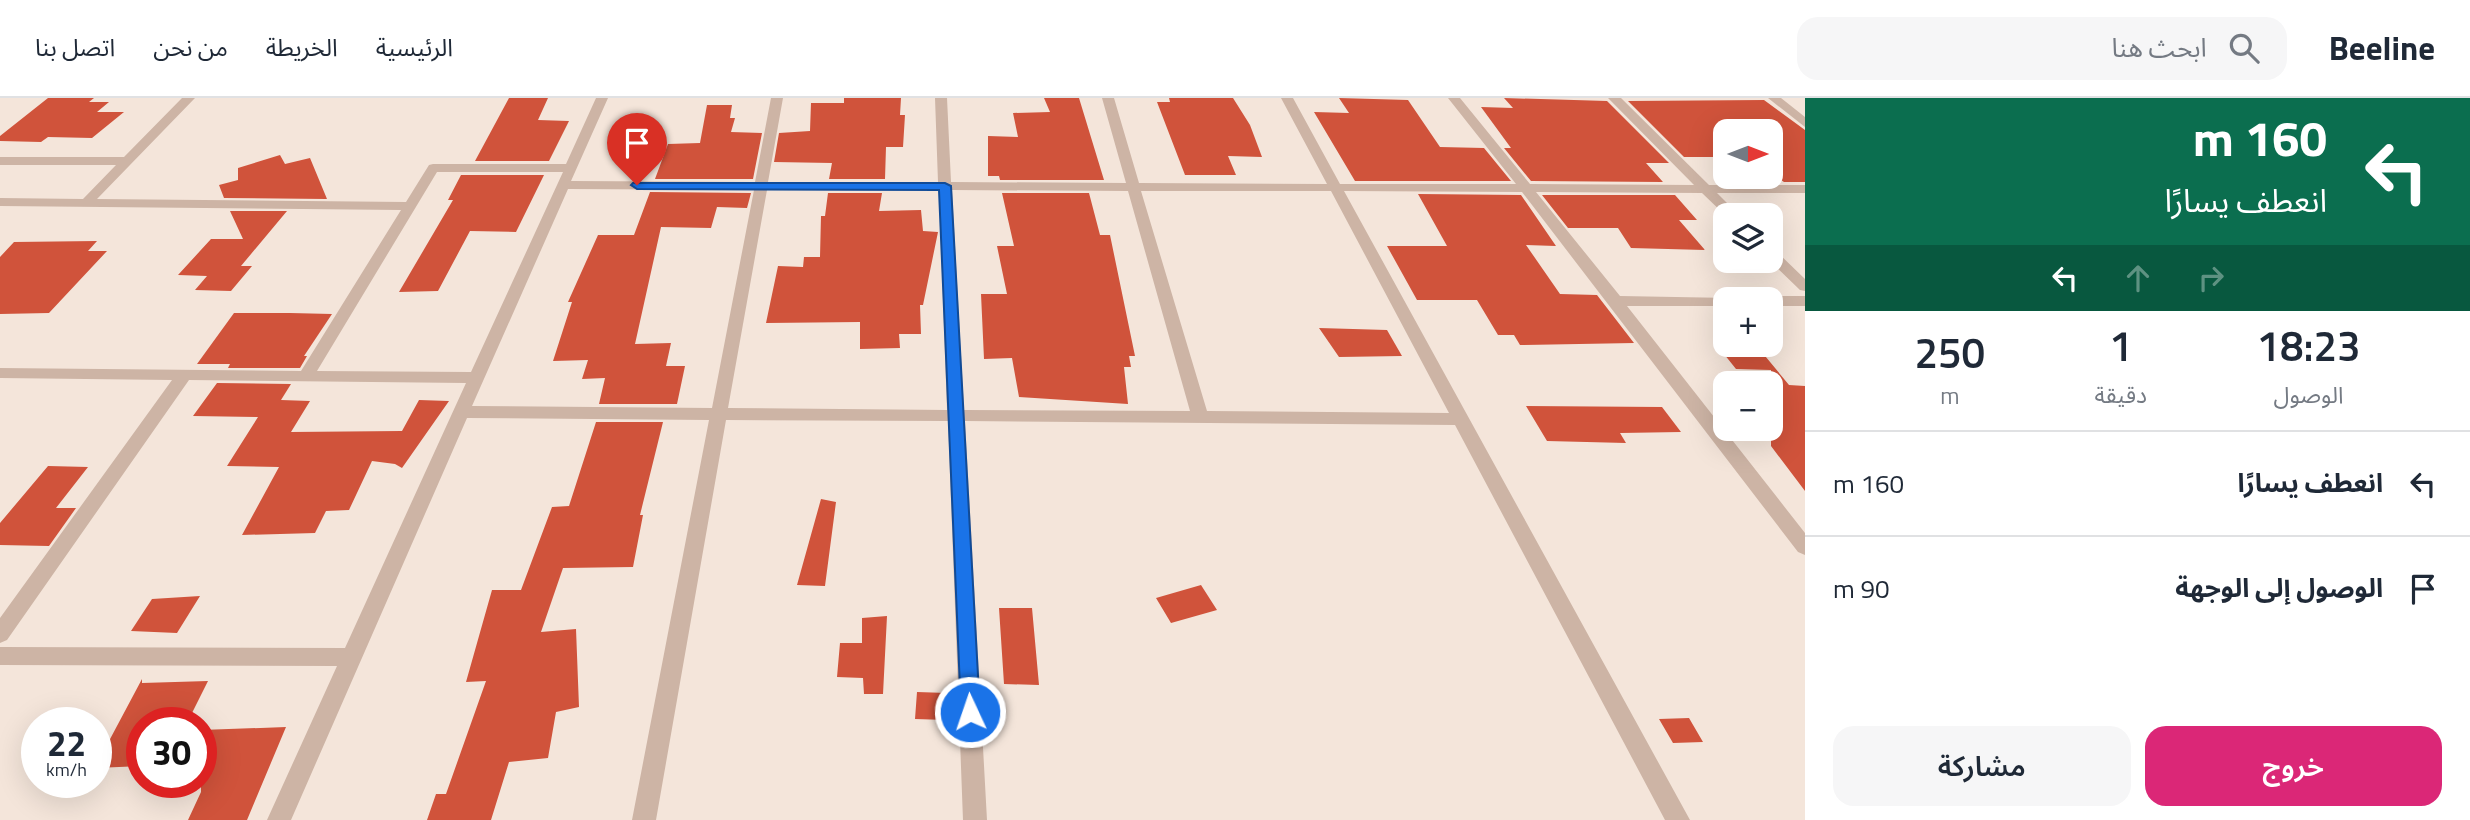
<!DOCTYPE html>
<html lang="ar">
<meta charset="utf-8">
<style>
:root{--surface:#fff;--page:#f6f6f7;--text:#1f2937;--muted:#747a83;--line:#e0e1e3;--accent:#db2777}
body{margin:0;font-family:"Titillium Web","Noto Sans Arabic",sans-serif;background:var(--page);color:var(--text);direction:rtl;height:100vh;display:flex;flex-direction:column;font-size:26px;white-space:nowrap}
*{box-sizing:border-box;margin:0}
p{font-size:23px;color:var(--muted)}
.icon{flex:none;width:38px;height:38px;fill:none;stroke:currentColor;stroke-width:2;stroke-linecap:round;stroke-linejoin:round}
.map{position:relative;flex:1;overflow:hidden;direction:ltr}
.drawer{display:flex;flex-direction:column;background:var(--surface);width:665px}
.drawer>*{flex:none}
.top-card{background:#0b6e4f;color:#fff;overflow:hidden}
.needle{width:46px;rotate:90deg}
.buttons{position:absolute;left:1713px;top:21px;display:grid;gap:14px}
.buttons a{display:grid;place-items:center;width:70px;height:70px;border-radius:14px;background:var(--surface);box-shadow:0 7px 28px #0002;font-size:35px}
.speed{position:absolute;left:21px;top:609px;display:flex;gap:14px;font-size:35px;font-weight:700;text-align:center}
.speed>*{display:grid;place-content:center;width:91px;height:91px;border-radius:50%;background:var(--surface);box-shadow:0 7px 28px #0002;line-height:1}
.speed small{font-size:18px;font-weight:400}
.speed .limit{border:10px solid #d22;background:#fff;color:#111}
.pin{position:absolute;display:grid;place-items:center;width:60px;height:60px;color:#fff;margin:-72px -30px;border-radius:50% 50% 50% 0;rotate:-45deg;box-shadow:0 0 7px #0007}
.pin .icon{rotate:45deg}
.me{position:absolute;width:77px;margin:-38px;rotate:357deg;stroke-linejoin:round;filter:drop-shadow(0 0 5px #0008)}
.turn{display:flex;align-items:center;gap:24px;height:147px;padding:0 28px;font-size:32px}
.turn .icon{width:91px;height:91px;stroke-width:2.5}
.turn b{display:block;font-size:49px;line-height:60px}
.lanes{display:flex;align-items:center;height:66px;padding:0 28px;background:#0003;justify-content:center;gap:35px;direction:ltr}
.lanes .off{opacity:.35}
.eta{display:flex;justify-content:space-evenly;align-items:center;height:119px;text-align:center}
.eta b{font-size:42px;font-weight:600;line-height:49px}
.action{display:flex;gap:14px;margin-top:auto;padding:14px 28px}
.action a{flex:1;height:80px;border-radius:21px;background:var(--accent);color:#fff;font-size:28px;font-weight:600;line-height:80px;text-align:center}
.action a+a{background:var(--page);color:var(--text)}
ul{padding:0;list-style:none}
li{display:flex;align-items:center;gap:21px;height:105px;padding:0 28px;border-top:2px solid var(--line)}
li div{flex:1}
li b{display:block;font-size:26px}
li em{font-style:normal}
header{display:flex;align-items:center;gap:42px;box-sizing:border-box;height:98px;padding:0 35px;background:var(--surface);border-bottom:2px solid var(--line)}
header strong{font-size:33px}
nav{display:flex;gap:38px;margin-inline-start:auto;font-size:24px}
.search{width:490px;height:63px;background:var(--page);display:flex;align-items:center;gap:18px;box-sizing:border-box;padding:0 24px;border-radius:21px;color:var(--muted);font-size:26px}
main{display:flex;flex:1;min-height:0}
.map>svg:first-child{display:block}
.building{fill:#d0533b}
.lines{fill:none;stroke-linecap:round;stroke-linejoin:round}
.street{fill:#cdb4a5;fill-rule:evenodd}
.route{fill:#1a73e8;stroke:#114b97;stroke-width:2}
</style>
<header>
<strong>Beeline</strong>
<div class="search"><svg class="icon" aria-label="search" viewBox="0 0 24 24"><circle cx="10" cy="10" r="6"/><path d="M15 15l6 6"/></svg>ابحث هنا</div>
<nav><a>الرئيسية</a><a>الخريطة</a><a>من نحن</a><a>اتصل بنا</a></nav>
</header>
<main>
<section class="drawer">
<div class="top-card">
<div class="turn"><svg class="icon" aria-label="left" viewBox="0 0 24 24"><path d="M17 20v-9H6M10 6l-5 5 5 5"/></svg><div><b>160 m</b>انعطف يسارًا</div></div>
<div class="lanes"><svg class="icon" aria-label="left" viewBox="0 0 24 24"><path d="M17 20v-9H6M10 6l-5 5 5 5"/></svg><svg class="icon off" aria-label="ahead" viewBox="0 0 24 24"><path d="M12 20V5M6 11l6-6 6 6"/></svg><svg class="icon off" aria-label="right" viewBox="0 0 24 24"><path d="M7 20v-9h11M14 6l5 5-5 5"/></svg></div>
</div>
<div class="eta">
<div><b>18:23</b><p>الوصول</p></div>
<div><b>1</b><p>دقيقة</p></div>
<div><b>250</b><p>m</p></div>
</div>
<ul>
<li><svg class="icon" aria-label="left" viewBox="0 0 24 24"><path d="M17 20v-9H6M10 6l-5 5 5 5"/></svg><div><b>انعطف يسارًا</b></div><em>160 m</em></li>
<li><svg class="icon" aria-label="arrive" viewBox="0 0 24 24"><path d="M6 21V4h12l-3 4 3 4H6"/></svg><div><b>الوصول إلى الوجهة</b></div><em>90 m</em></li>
</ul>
<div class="action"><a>خروج</a><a>مشاركة</a></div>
</section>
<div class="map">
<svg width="1805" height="722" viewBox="0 0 1805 722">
<rect width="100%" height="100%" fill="#f4e5da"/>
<!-- building -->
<path class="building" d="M 48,0 L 94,0 L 89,4 L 109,4 L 97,14 L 124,14 L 92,40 L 48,39 L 41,44 L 0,43 L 0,38 Z
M 509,0 L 548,0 L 538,22 L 569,23 L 549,63 L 475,63 Z
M 844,0 L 901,0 L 900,17 L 905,17 L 903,49 L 886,49 L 885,81 L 829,81 L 832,65 L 774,64 L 779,35 L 810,33 L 811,5 L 844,5 Z
M 1044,0 L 1079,0 L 1104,82 L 1000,82 L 999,78 L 988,78 L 988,38 L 1018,39 L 1013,15 L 1050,14 Z
M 1169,0 L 1233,0 L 1250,27 L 1262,59 L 1228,58 L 1236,77 L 1185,77 L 1157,4 L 1170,4 Z
M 1339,0 L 1408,2 L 1440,49 L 1484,50 L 1511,83 L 1355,83 L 1314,14 L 1349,15 Z
M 1504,0 L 1607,3 L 1669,65 L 1646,65 L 1663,84 L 1531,83 L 1504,50 L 1511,50 L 1481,9 L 1513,10 Z
M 1764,2 L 1805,32 L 1805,84 L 1784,84 L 1771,75 L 1771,33 L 1726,33 L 1726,59 L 1684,59 L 1628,3 Z
M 707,7 L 732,7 L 730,20 L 735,20 L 731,34 L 762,35 L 753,81 L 655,81 L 668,46 L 700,45 Z
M 280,57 L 285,66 L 310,60 L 327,101 L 224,100 L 219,87 L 238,82 L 238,70 Z
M 461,77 L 544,77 L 516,134 L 470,133 L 438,193 L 399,194 L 453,102 L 448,102 Z
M 650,94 L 751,95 L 747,110 L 717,109 L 711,130 L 661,129 L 635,246 L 671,245 L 666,268 L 685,268 L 677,306 L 599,306 L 605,280 L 582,281 L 588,262 L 553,263 L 572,204 L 568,204 L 598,137 L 634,137 Z
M 828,95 L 882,95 L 879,113 L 921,112 L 923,133 L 938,134 L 923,207 L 920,207 L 921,236 L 899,236 L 900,250 L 860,251 L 860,224 L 766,225 L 778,168 L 803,169 L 804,159 L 820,159 L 821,118 L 825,118 Z
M 1002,95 L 1089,95 L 1100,137 L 1110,137 L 1135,258 L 1129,258 L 1131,269 L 1124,269 L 1128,306 L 1019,299 L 1012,260 L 984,261 L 981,196 L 1007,196 L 997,148 L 1014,148 Z
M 1418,96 L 1521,97 L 1556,148 L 1526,147 L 1560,196 L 1597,197 L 1634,245 L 1520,247 L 1514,237 L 1498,237 L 1477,202 L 1417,202 L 1387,148 L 1447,148 Z
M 1542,97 L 1675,97 L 1697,122 L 1679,122 L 1705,152 L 1631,150 L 1618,130 L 1568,130 Z
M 230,113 L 287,113 L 241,168 L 252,168 L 231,193 L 195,192 L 207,178 L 178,177 L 211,141 L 243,141 Z
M 97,143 L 88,153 L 107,153 L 49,215 L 0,216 L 0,159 L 14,144 Z
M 234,215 L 290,215 L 332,216 L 304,258 L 307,258 L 300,270 L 228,270 L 230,266 L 197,266 Z
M 1319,230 L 1387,232 L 1402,258 L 1339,259 Z
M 1716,246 L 1756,247 L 1789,287 L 1805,288 L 1805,393 L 1771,348 L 1771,272 L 1736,271 Z
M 217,285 L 291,286 L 281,302 L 310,303 L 291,334 L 402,333 L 419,302 L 449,303 L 402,370 L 395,366 L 372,363 L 349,412 L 326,413 L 315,435 L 242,437 L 279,369 L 227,368 L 258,319 L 193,318 Z
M 1526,308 L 1662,309 L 1681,334 L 1620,335 L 1626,345 L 1547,343 Z
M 596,324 L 663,324 L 640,417 L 643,417 L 633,469 L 563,470 L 541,534 L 576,531 L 579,609 L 556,614 L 548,660 L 509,664 L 491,722 L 427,722 L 436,696 L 446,696 L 486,583 L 466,584 L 492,492 L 521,492 L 552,409 L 569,408 Z
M 48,368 L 88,369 L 56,410 L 76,410 L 49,448 L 0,447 L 0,425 Z
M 821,401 L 836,404 L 825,488 L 797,487 Z
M 1201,487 L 1217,512 L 1171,525 L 1156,500 Z
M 200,498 L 177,535 L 131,533 L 152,501 Z
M 999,510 L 1032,510 L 1039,587 L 1004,586 Z
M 887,518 L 883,596 L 864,596 L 863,580 L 837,579 L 840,545 L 862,545 L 862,520 Z
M 142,581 L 142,585 L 208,583 L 187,625 L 142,625 L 142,668 L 96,670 L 96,643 L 109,643 Z
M 917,594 L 947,595 L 946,622 L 915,621 Z
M 1689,620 L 1703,644 L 1673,645 L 1659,621 Z
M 286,629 L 247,722 L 188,722 L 201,694 L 201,632 Z"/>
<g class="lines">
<!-- street -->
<path class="street" d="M 182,0 L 195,0 L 97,101 L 406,104 L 429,67 L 433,66 L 566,66 L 596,0 L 608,0 L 571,83 L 755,84 L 771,0 L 783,0 L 768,84 L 938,84 L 935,0 L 947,0 L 951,84 L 1126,85 L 1102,0 L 1114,0 L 1139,85 L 1327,86 L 1281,0 L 1293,0 L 1340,86 L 1516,86 L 1448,0 L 1460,0 L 1530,86 L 1694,87 L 1608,0 L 1621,0 L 1709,87 L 1805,87 L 1805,95 L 1717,95 L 1739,117 L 1726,118 L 1702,95 L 1536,94 L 1620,198 L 1731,200 L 1726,201 L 1726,208 L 1627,208 L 1805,435 L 1805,457 L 1798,454 L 1522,94 L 1344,93 L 1690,722 L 1665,722 L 1455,327 L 965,323 L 987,722 L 963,722 L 948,323 L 726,322 L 656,722 L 632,722 L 709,322 L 467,320 L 291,722 L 267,722 L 337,568 L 0,567 L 0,549 L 345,550 L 466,285 L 189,282 L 7,542 L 0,545 L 0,520 L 172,282 L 0,280 L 0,270 L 301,273 L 401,112 L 0,108 L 0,100 L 83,101 L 116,67 L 0,67 L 0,59 L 124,59 ZM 437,74 L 563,74 L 471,274 L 317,273 ZM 568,91 L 754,92 L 712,310 L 472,308 ZM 767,92 L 939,92 L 947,312 L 728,310 ZM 952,92 L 1128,93 L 1190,313 L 964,312 ZM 1141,93 L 1331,93 L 1449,315 L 1207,313 Z
M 1768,0 L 1781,0 L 1805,19 L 1805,29 Z
M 1771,152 L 1776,153 L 1805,181 L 1805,193 L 1800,192 L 1770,163 Z
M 1771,198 L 1805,198 L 1805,208 L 1771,208 L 1771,201 L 1765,201 Z"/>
</g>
<!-- route -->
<path class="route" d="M 633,85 L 945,85 L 951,88 L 980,614 L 977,620 L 970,623 L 963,620 L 961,614 L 939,92 L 637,91 L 631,87 Z"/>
</svg>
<div class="buttons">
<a><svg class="needle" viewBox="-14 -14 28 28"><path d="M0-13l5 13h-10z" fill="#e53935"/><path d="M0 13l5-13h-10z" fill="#747a83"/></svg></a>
<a><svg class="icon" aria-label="layers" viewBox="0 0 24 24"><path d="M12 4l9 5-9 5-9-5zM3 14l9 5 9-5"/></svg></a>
<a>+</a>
<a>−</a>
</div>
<div class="speed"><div>22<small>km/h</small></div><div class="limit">30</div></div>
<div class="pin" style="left:637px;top:87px;background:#d93025"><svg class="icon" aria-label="arrive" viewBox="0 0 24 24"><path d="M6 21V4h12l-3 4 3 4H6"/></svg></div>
<svg class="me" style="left:970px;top:614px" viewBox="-20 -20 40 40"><circle r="17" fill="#1a73e8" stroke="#fff" stroke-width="3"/><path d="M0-11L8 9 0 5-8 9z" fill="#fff"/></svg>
</div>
</main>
